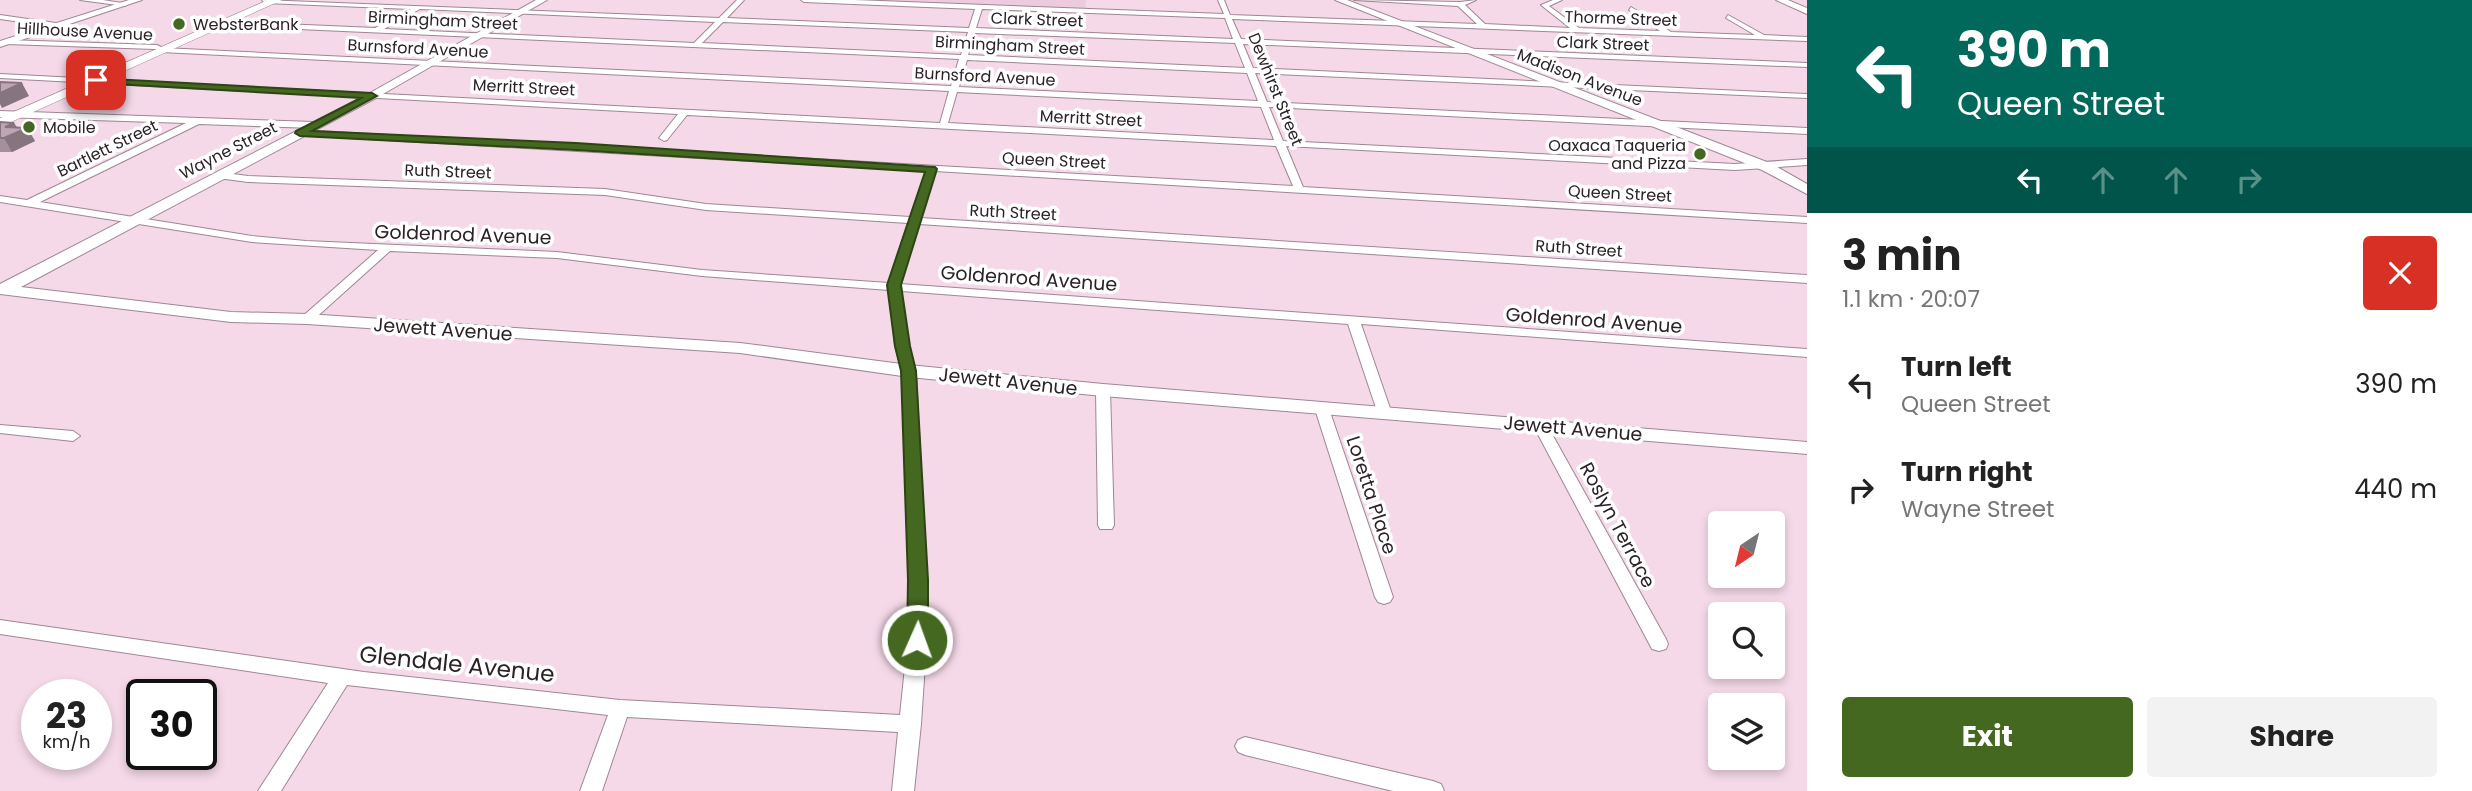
<!DOCTYPE html>
<meta charset="utf-8">
<style>
:root{--surface:#fff;--page:#f2f2f2;--text:#222;--muted:#767676;--accent:#456820}
body{margin:0;font-family:Poppins,sans-serif;background:var(--page);color:var(--text);height:100vh;display:flex;flex-direction:column;font-size:26px;white-space:nowrap}
*{box-sizing:border-box;margin:0}
p{font-size:23px;color:var(--muted)}
.icon{flex:none;width:38px;height:38px;fill:none;stroke:currentColor;stroke-width:2;stroke-linecap:round;stroke-linejoin:round}
.map{position:relative;flex:1;overflow:hidden}
.side{display:flex;flex-direction:column;background:var(--surface);width:665px}
.side>*{flex:none}
.guide{background:#00695c;color:#fff;overflow:hidden}
.needle{width:46px;rotate:215deg}
.tools{position:absolute;left:1708px;top:511px;display:grid;gap:14px}
.tools a{display:grid;place-items:center;width:77px;height:77px;border-radius:7px;background:var(--surface);box-shadow:0 4px 10px #0003;font-size:35px}
.speed{position:absolute;left:21px;top:679px;display:flex;gap:14px;font-size:35px;font-weight:700;text-align:center}
.speed>*{display:grid;place-content:center;width:91px;height:91px;border-radius:50%;background:var(--surface);box-shadow:0 4px 10px #0003;line-height:1}
.speed small{font-size:18px;font-weight:400}
.speed .limit{border:4px solid #111;border-radius:10px;background:#fff;color:#111}
.pin{position:absolute;display:grid;place-items:center;width:60px;height:60px;color:#fff;margin:-30px;border-radius:14px;box-shadow:0 4px 10px #0006}
.me{position:absolute;width:77px;margin:-38px;rotate:2deg;stroke-linejoin:round;filter:drop-shadow(0 0 5px #0008)}
.turn{display:flex;align-items:center;gap:24px;height:147px;padding:0 35px;font-size:32px}
.turn .icon{width:91px;height:91px;stroke-width:2.5}
.turn b{display:block;font-size:49px;line-height:60px}
.lanes{display:flex;align-items:center;height:66px;padding:0 35px;background:#0003;justify-content:center;gap:35px;direction:ltr}
.lanes .off{opacity:.35}
.round{display:grid;place-items:center;flex:none;width:74px;height:74px;border-radius:7px;background:var(--page)}
.overview{display:flex;align-items:center;justify-content:space-between;height:119px;padding:0 35px}
h1{font-size:42px;font-weight:700;line-height:52px}
.cta{display:flex;gap:14px;margin-top:auto;padding:14px 35px}
.cta a{flex:1;height:80px;border-radius:7px;background:var(--accent);color:#fff;font-size:28px;font-weight:700;line-height:80px;text-align:center}
.cta a+a{background:var(--page);color:var(--text)}
ul{padding:0;list-style:none}
li{display:flex;align-items:center;gap:21px;height:105px;padding:0 35px}
li div{flex:1}
li b{display:block;font-size:26px}
li em{font-style:normal}
main{display:flex;flex:1;min-height:0}
.map>svg:first-child{display:block}
.built{fill:#edcbde}
.lines{fill:none;stroke-linecap:round;stroke-linejoin:round}
.street-casing{stroke:#9f8694;stroke-width:2}
.secondary-casing{stroke:#9f8694;stroke-width:2}
.primary-casing{stroke:#9f8694;stroke-width:1}
.street{fill:#fff;fill-rule:evenodd}
.secondary{fill:#fff;fill-rule:evenodd}
.primary{fill:#fff;fill-rule:evenodd}
.wall{fill:#a58f9c}
.shaded-wall{fill:#86747f}
.building{fill:#c0a6b5;stroke:#86747f;stroke-width:2}
.route{fill:#456820;stroke:#2d4415;stroke-width:2}
.poi-dot{fill:#456820;stroke:#fff;stroke-width:2.5}
.labels{text-anchor:middle;stroke-width:7;stroke-linejoin:round;paint-order:stroke}
.far-street-label{font-size:16px;fill:#2b2127;stroke:#fff}
.far-poi-label{font-size:16px;fill:#2b2127;stroke:#fff;text-anchor:start}
.street-label{font-size:19px;fill:#2b2127;stroke:#fff}
.near-street-label{font-size:23px;fill:#2b2127;stroke:#fff}
</style>
<main>
<div class="map">
<svg width="1807" height="791" viewBox="0 0 1807 791">
<rect width="100%" height="100%" fill="#f5d9e8"/>
<!-- built -->
<path class="built" d="M 837,0 L 1086,0 L 1085,10 Z"/>
<g class="lines">
<!-- street casing -->
<g class="street-casing">
<path id="street" d="M 80,0 L 103,0 L 128,4 L 125,6 Z
M 262,0 L 719,18 L 737,0 L 744,0 L 727,18 L 969,28 L 975,9 L 804,2 L 801,0 L 854,0 L 1224,14 L 1218,0 L 1224,0 L 1230,15 L 1477,24 L 1458,6 L 1354,0 L 1460,2 L 1476,0 L 1465,5 L 1485,24 L 1570,28 L 1541,5 L 1553,0 L 1562,0 L 1549,6 L 1579,28 L 1660,31 L 1629,10 L 1631,7 L 1671,32 L 1755,35 L 1726,18 L 1728,15 L 1764,35 L 1807,37 L 1807,41 L 1232,19 L 1241,39 L 1807,63 L 1807,67 L 1243,44 L 1253,68 L 1807,94 L 1807,98 L 1255,73 L 1267,102 L 1807,128 L 1807,134 L 1269,107 L 1283,141 L 1735,164 L 1807,159 L 1807,165 L 1735,170 L 1286,146 L 1303,187 L 1807,217 L 1807,223 L 935,171 L 921,218 L 1807,275 L 1807,283 L 919,224 L 900,284 L 1807,349 L 1807,357 L 1361,324 L 1391,411 L 1384,415 L 1377,411 L 1348,324 L 901,291 L 909,346 L 916,371 L 928,619 L 921,724 L 914,791 L 892,791 L 898,732 L 627,717 L 602,791 L 580,791 L 608,715 L 347,685 L 281,791 L 258,791 L 328,683 L 0,634 L 0,620 L 364,672 L 620,700 L 900,715 L 910,619 L 902,371 L 895,346 L 889,290 L 702,276 L 557,258 L 390,251 L 311,322 L 307,323 L 301,319 L 303,316 L 378,250 L 252,242 L 0,202 L 0,196 L 27,200 L 186,123 L 0,117 L 0,111 L 314,122 L 318,125 L 314,128 L 199,124 L 40,202 L 252,236 L 306,241 L 557,252 L 702,270 L 889,283 L 908,223 L 706,210 L 605,195 L 248,182 L 218,178 L 213,175 L 218,172 L 248,176 L 605,189 L 706,204 L 910,217 L 926,171 L 297,135 L 296,133 L 300,130 L 1293,186 L 1276,146 L 687,115 L 667,140 L 664,141 L 659,138 L 678,114 L 0,78 L 0,74 L 940,123 L 949,91 L 161,52 L 155,49 L 6,44 L 2,42 L 6,40 L 157,45 L 163,48 L 951,86 L 959,59 L 211,25 L 208,23 L 211,21 L 375,28 L 411,9 L 265,3 ZM 420,9 L 715,22 L 694,43 L 384,29 ZM 982,9 L 1225,18 L 1233,39 L 976,28 ZM 723,22 L 968,32 L 961,55 L 702,43 ZM 975,33 L 1235,43 L 1245,68 L 968,55 ZM 967,60 L 1247,73 L 1258,101 L 959,87 ZM 957,92 L 1261,107 L 1274,140 L 948,123 Z
M 0,15 L 56,23 L 59,25 L 56,27 L 0,19 Z
M 1103,386 L 1110,390 L 1114,525 L 1112,529 L 1100,529 L 1098,525 L 1096,390 Z
M 1321,402 L 1328,406 L 1393,597 L 1390,602 L 1384,604 L 1378,602 L 1375,597 L 1314,406 Z
M 1540,421 L 1547,425 L 1666,639 L 1668,644 L 1666,649 L 1659,651 L 1652,649 L 1533,425 Z
M 0,425 L 73,431 L 80,436 L 73,441 L 0,433 Z
M 1245,737 L 1433,781 L 1441,784 L 1444,791 L 1393,791 L 1245,755 L 1238,752 L 1235,746 L 1238,740 Z"/>
</g>
<!-- secondary casing -->
<g class="secondary-casing">
<path id="secondary" d="M 129,0 L 142,0 L 0,47 L 0,41 Z
M 536,0 L 547,0 L 376,98 L 21,287 L 231,312 L 307,314 L 740,343 L 909,365 L 1103,384 L 1807,442 L 1807,454 L 1103,396 L 909,377 L 740,353 L 307,324 L 231,322 L 0,294 L 0,284 L 368,94 Z
M 1335,0 L 1347,0 L 1772,164 L 1807,184 L 1807,194 L 1762,170 Z
M 1776,0 L 1788,0 L 1807,8 L 1807,14 Z"/>
</g>
<!-- primary casing -->
<g class="primary-casing">
<path id="primary" d="M 268,0 L 282,0 L 0,127 L 0,118 Z"/>
</g>
<!-- street -->
<use href="#street" class="street"/>
<!-- secondary -->
<use href="#secondary" class="secondary"/>
<!-- primary -->
<use href="#primary" class="primary"/>
</g>
<!-- wall -->
<path class="wall" d="M 0,122 L 14,123 L 17,127 L 27,128 L 35,141 L 12,152 L 0,152 Z"/>
<!-- shaded-wall -->
<path class="shaded-wall" d="M 22,83 L 29,96 L 2,108 L 0,104 L 0,93 Z
M 14,123 L 19,132 L 27,128 L 35,141 L 12,152 L 4,138 L 5,127 Z"/>
<!-- building -->
<path class="building" d="M 0,82 L 22,83 L 0,93 Z
M 0,122 L 14,123 L 5,127 L 27,128 L 4,138 L 0,138 Z"/>
<!-- route -->
<path class="route" d="M 93,78 L 372,93 L 377,96 L 312,131 L 576,143 L 935,167 L 937,169 L 901,285 L 910,346 L 916,371 L 928,580 L 928,640 L 925,646 L 917,649 L 910,646 L 907,640 L 908,580 L 901,371 L 895,346 L 887,285 L 925,172 L 576,150 L 300,136 L 295,133 L 296,131 L 361,98 L 96,83 L 93,82 Z"/>
<!-- markers -->
<g class="poi-dot">
<circle cx="179" cy="24" r="7"/>
<circle cx="29" cy="127" r="7"/>
<circle cx="1700" cy="154" r="7"/>
</g>
<g class="labels">
<!-- far-street labels -->
<g class="far-street-label">
<text transform="translate(1621 18) rotate(2)" y="6">Thorme Street</text>
<text transform="translate(1037 19) rotate(2)" y="6">Clark Street</text>
<text transform="translate(443 20) rotate(3)" y="6">Birmingham Street</text>
<text transform="translate(85 31) rotate(3)" y="6">Hillhouse Avenue</text>
<text transform="translate(1603 43) rotate(2)" y="6">Clark Street</text>
<text transform="translate(1010 45) rotate(3)" y="6">Birmingham Street</text>
<text transform="translate(418 48) rotate(3)" y="6">Burnsford Avenue</text>
<text transform="translate(985 76) rotate(3)" y="6">Burnsford Avenue</text>
<text transform="translate(1580 77) rotate(21)" y="6">Madison Avenue</text>
<text transform="translate(524 87) rotate(3)" y="6">Merritt Street</text>
<text transform="translate(1276 89) rotate(68)" y="6">Dewhirst Street</text>
<text transform="translate(1091 118) rotate(3)" y="6">Merritt Street</text>
<text transform="translate(107 148) rotate(-26)" y="6">Bartlett Street</text>
<text transform="translate(228 150) rotate(-27)" y="6">Wayne Street</text>
<text transform="translate(1054 160) rotate(3)" y="6">Queen Street</text>
<text transform="translate(448 171) rotate(2)" y="6">Ruth Street</text>
<text transform="translate(1620 193) rotate(3)" y="6">Queen Street</text>
<text transform="translate(1013 212) rotate(3)" y="6">Ruth Street</text>
<text transform="translate(1579 248) rotate(4)" y="6">Ruth Street</text>
</g>
<!-- far-poi labels -->
<g class="far-poi-label">
<text x="193" y="30">WebsterBank</text>
<text x="43" y="133">Mobile</text>
<text x="1686" y="151" text-anchor="end">Oaxaca Taqueria<tspan x="1686" dy="18">and Pizza</tspan></text>
</g>
<!-- street labels -->
<g class="street-label">
<text transform="translate(463 234) rotate(2)" y="7">Goldenrod Avenue</text>
<text transform="translate(1029 278) rotate(4)" y="7">Goldenrod Avenue</text>
<text transform="translate(1594 320) rotate(4)" y="7">Goldenrod Avenue</text>
<text transform="translate(443 329) rotate(4)" y="7">Jewett Avenue</text>
<text transform="translate(1008 381) rotate(6)" y="7">Jewett Avenue</text>
<text transform="translate(1573 428) rotate(5)" y="7">Jewett Avenue</text>
<text transform="translate(1372 495) rotate(72)" y="7">Loretta Place</text>
<text transform="translate(1618 525) rotate(62)" y="7">Roslyn Terrace</text>
</g>
<!-- near-street labels -->
<g class="near-street-label">
<text transform="translate(457 664) rotate(6)" y="8">Glendale Avenue</text>
</g>
</g>
</svg>
<div class="tools">
<a><svg class="needle" viewBox="-14 -14 28 28"><path d="M0-13l5 13h-10z" fill="#e53935"/><path d="M0 13l5-13h-10z" fill="#767676"/></svg></a>
<a><svg class="icon" aria-label="search" viewBox="0 0 24 24"><circle cx="10" cy="10" r="6"/><path d="M15 15l6 6"/></svg></a>
<a><svg class="icon" aria-label="layers" viewBox="0 0 24 24"><path d="M12 4l9 5-9 5-9-5zM3 14l9 5 9-5"/></svg></a>
</div>
<div class="speed"><div>23<small>km/h</small></div><div class="limit">30</div></div>
<div class="pin" style="left:96px;top:80px;background:#d93025"><svg class="icon" aria-label="arrive" viewBox="0 0 24 24"><path d="M6 21V4h12l-3 4 3 4H6"/></svg></div>
<svg class="me" style="left:917px;top:640px" viewBox="-20 -20 40 40"><circle r="17" fill="#456820" stroke="#fff" stroke-width="3"/><path d="M0-11L8 9 0 5-8 9z" fill="#fff"/></svg>
</div>
<section class="side">
<div class="guide">
<div class="turn"><svg class="icon" aria-label="left" viewBox="0 0 24 24"><path d="M17 20v-9H6M10 6l-5 5 5 5"/></svg><div><b>390 m</b>Queen Street</div></div>
<div class="lanes"><svg class="icon" aria-label="left" viewBox="0 0 24 24"><path d="M17 20v-9H6M10 6l-5 5 5 5"/></svg><svg class="icon off" aria-label="ahead" viewBox="0 0 24 24"><path d="M12 20V5M6 11l6-6 6 6"/></svg><svg class="icon off" aria-label="ahead" viewBox="0 0 24 24"><path d="M12 20V5M6 11l6-6 6 6"/></svg><svg class="icon off" aria-label="right" viewBox="0 0 24 24"><path d="M7 20v-9h11M14 6l5 5-5 5"/></svg></div>
</div>
<div class="overview"><div><h1>3 min</h1><p>1.1 km · 20:07</p></div><a class="round" style="background:#d93025;color:#fff"><svg class="icon" aria-label="close" viewBox="0 0 24 24"><path d="M6 6l12 12M18 6L6 18"/></svg></a></div>
<ul>
<li><svg class="icon" aria-label="left" viewBox="0 0 24 24"><path d="M17 20v-9H6M10 6l-5 5 5 5"/></svg><div><b>Turn left</b><p>Queen Street</p></div><em>390 m</em></li>
<li><svg class="icon" aria-label="right" viewBox="0 0 24 24"><path d="M7 20v-9h11M14 6l5 5-5 5"/></svg><div><b>Turn right</b><p>Wayne Street</p></div><em>440 m</em></li>
</ul>
<div class="cta"><a>Exit</a><a>Share</a></div>
</section>
</main>
